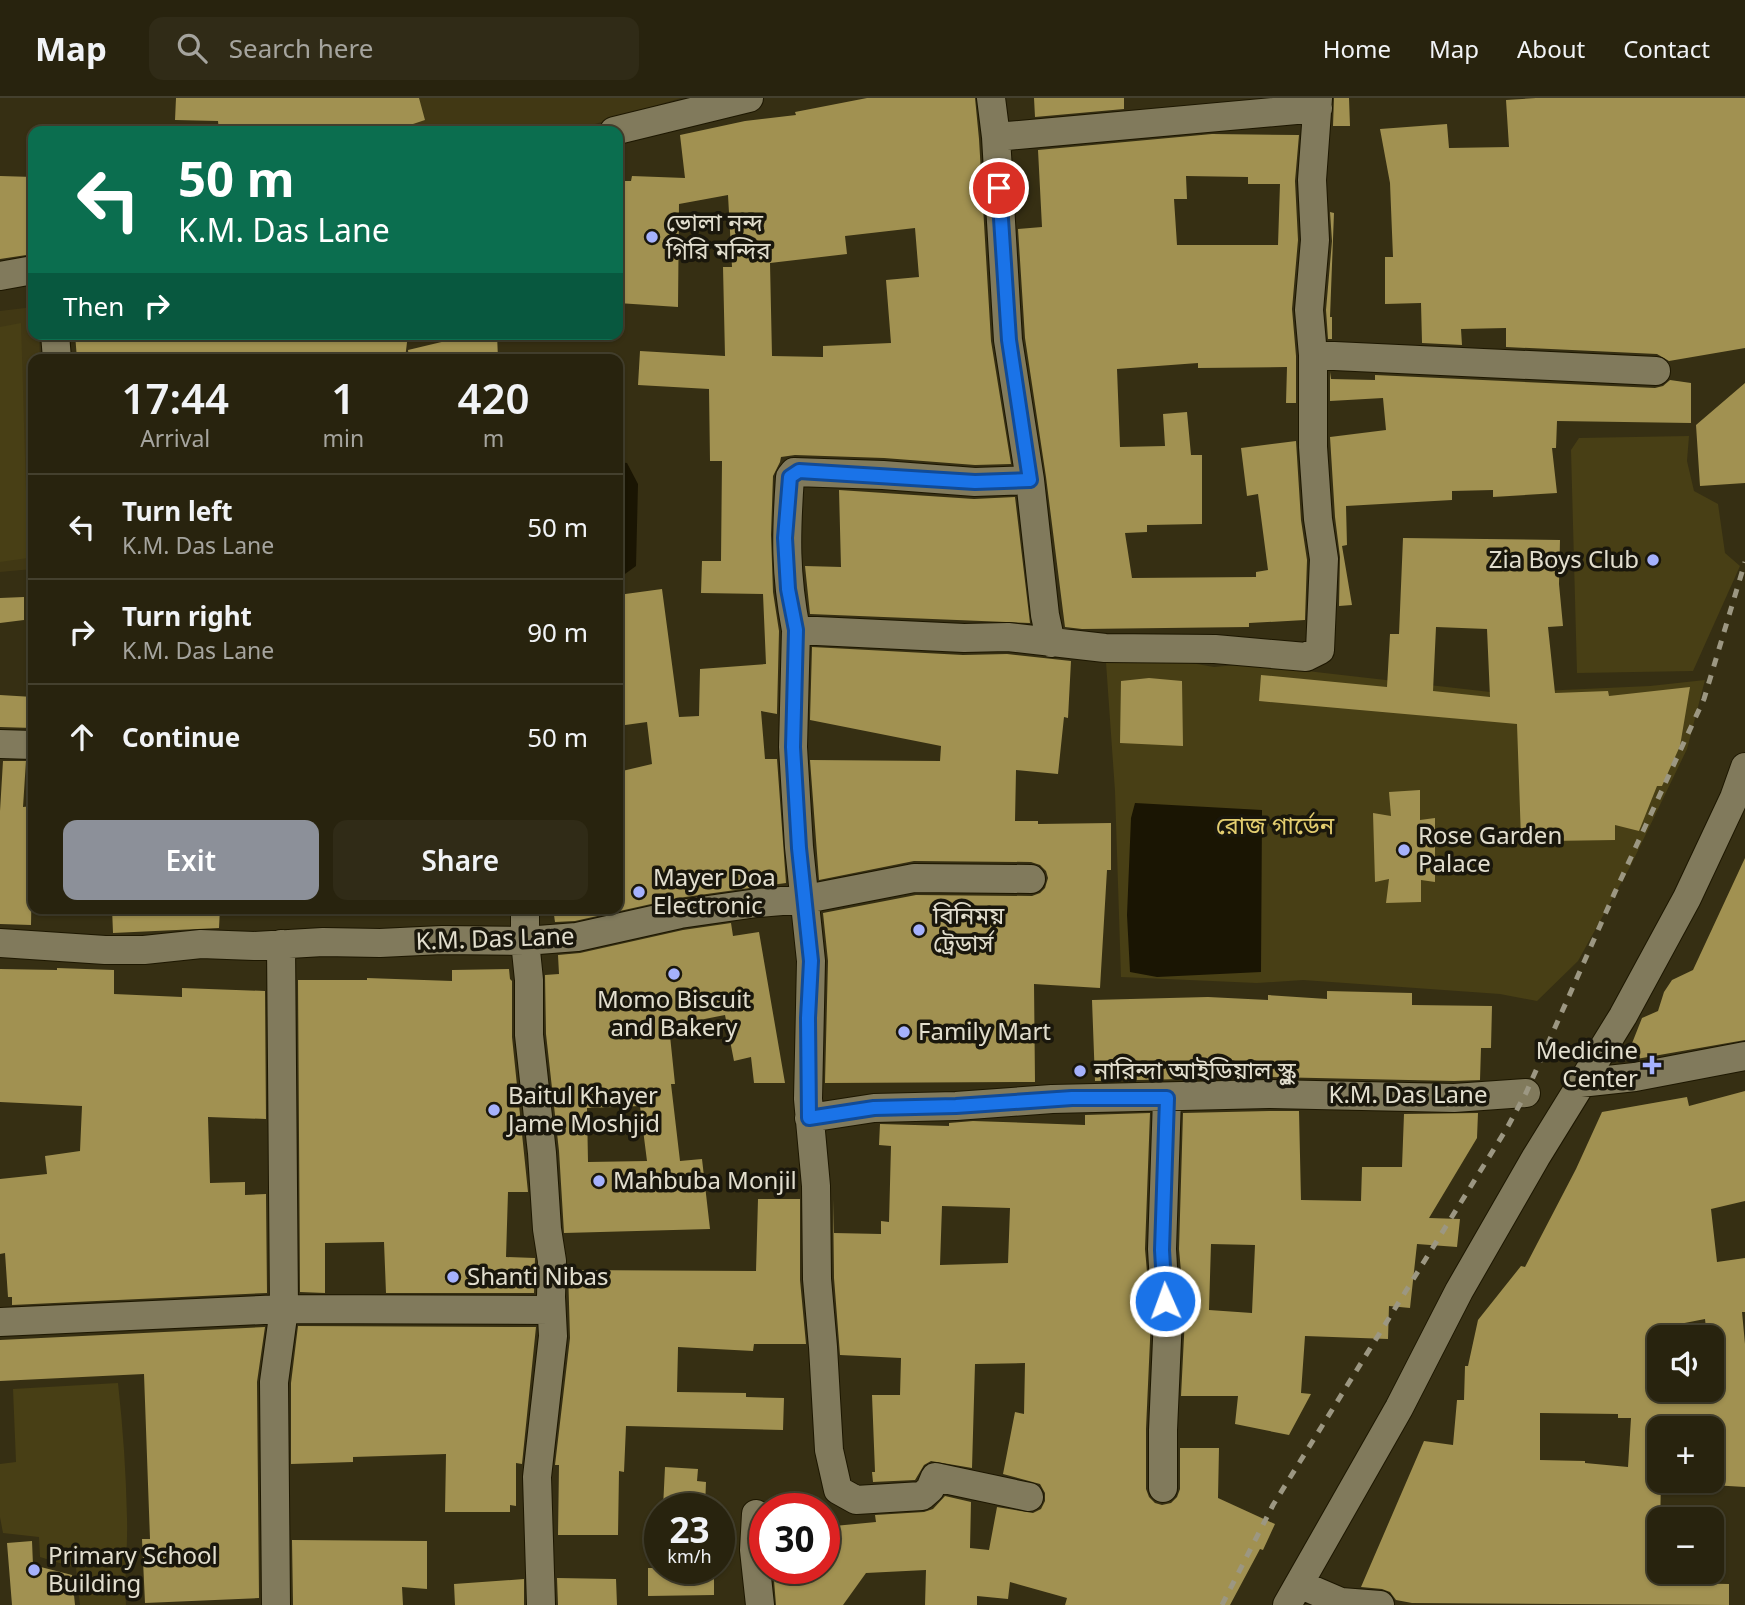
<!DOCTYPE html>
<meta charset="utf-8">
<style>
:root{--surface:#28230e;--page:#302b17;--text:#f1f3f6;--muted:#a5a49e;--line:#44402e;--accent:#8c9099}
body{margin:0;font-family:"Noto Sans","Noto Sans Bengali",sans-serif;background:var(--page);color:var(--text);height:100vh;display:flex;flex-direction:column;font-size:26px;white-space:nowrap}
*{box-sizing:border-box;margin:0}
p{font-size:23px;color:var(--muted)}
.icon{flex:none;width:38px;height:38px;fill:none;stroke:currentColor;stroke-width:2;stroke-linecap:round;stroke-linejoin:round}
.map{position:relative;flex:1;overflow:hidden}
.side{position:absolute;left:28px;top:256px;width:595px;height:560px;display:flex;flex-direction:column;background:var(--surface);border-radius:14px;box-shadow:0 2px 5px #0004,0 0 0 2px var(--line)}
.side>*{flex:none}
.banner{position:absolute;left:28px;top:28px;width:595px;height:214px;border-radius:14px;box-shadow:0 2px 5px #0004,0 0 0 2px var(--line);background:#0b6e4f;color:#fff;overflow:hidden}
.controls{position:absolute;left:1647px;top:1227px;display:grid;gap:14px}
.controls a{display:grid;place-items:center;width:77px;height:77px;border-radius:14px;background:var(--surface);box-shadow:0 2px 5px #0004,0 0 0 2px var(--line);font-size:35px}
.speed{position:absolute;left:644px;top:1395px;display:flex;gap:14px;font-size:35px;font-weight:700;text-align:center}
.speed>*{display:grid;place-content:center;width:91px;height:91px;border-radius:50%;background:var(--surface);box-shadow:0 2px 5px #0004,0 0 0 2px var(--line);line-height:1}
.speed small{font-size:18px;font-weight:400}
.speed .limit{border:10px solid #d22;background:#fff;color:#111}
.pin{position:absolute;display:grid;place-items:center;width:60px;height:60px;color:#fff;margin:-30px;border:4px solid #fff;border-radius:50%;box-shadow:0 2px 7px #0007}
.me{position:absolute;width:77px;margin:-38px;rotate:358deg;stroke-linejoin:round;filter:drop-shadow(0 0 5px #0008)}
.turn{display:flex;align-items:center;gap:24px;height:147px;padding:0 35px;font-size:32px}
.turn .icon{width:91px;height:91px;stroke-width:2.5}
.turn b{display:block;font-size:49px;line-height:60px}
.then{display:flex;align-items:center;height:66px;padding:0 35px;background:#0003;gap:14px;font-size:26px}
.eta{display:flex;justify-content:space-evenly;align-items:center;height:119px;text-align:center}
.eta b{font-size:42px;font-weight:600;line-height:49px}
.action{display:flex;gap:14px;margin-top:auto;padding:14px 35px}
.action a{flex:1;height:80px;border-radius:14px;background:var(--accent);color:#fff;font-size:28px;font-weight:600;line-height:80px;text-align:center}
.action a+a{background:var(--page);color:var(--text)}
ul{padding:0;list-style:none}
li{display:flex;align-items:center;gap:21px;height:105px;padding:0 35px;border-top:2px solid var(--line)}
li div{flex:1}
li b{display:block;font-size:26px}
li em{font-style:normal}
header{display:flex;align-items:center;gap:42px;box-sizing:border-box;height:98px;padding:0 35px;background:var(--surface);border-bottom:2px solid var(--line)}
header strong{font-size:33px}
nav{display:flex;gap:38px;margin-inline-start:auto;font-size:24px}
.search{width:490px;height:63px;background:var(--page);display:flex;align-items:center;gap:18px;box-sizing:border-box;padding:0 24px;border-radius:14px;color:var(--muted);font-size:26px}
.map>svg:first-child{display:block}
.built{fill:#413814}
.green{fill:#483f15}
.water{fill:#1a1503}
.building{fill:#a19151;fill-rule:evenodd}
.lines{fill:none;stroke-linecap:round;stroke-linejoin:round}
.minor-casing{stroke:#1d1700;stroke-width:30}
.minor{stroke:#817a5c;stroke-width:28}
.rail{stroke:#9c9782;stroke-width:5;stroke-dasharray:9 9;stroke-linecap:butt}
.route-casing{stroke:#114b97;stroke-width:18}
.route{stroke:#1a73e8;stroke-width:12}
.poi-dot{fill:#a5b1fc;stroke:#1a170c;stroke-width:2.5}
.labels{text-anchor:middle;stroke-width:7;stroke-linejoin:round;paint-order:stroke}
.poi-label{font-size:24px;fill:#e2dece;stroke:#1a170c;text-anchor:start}
.park-label{font-size:24px;fill:#e3cd6f;stroke:#1a170c}
.street-label{font-size:24px;fill:#e2dece;stroke:#1a170c}
</style>
<header>
<strong>Map</strong>
<div class="search"><svg class="icon" aria-label="search" viewBox="0 0 24 24"><circle cx="10" cy="10" r="6"/><path d="M15 15l6 6"/></svg>Search here</div>
<nav><a>Home</a><a>Map</a><a>About</a><a>Contact</a></nav>
</header>
<div class="map">
<svg width="1745" height="1507" viewBox="0 0 1745 1507">
<rect width="100%" height="100%" fill="#362f13"/>
<!-- built -->
<path class="built" d="M 353,0 L 681,0 L 572,33 L 362,33 Z
M 33,209 L 33,236 L 39,236 L 40,261 L 33,261 L 33,471 L 0,474 L 0,213 Z"/>
<!-- green -->
<path class="green" d="M 21,225 L 28,460 L 0,464 L 0,229 Z
M 1689,338 L 1687,363 L 1694,393 L 1718,406 L 1725,455 L 1740,468 L 1693,573 L 1577,575 L 1571,352 L 1579,340 Z
M 1105,550 L 1214,569 L 1247,566 L 1499,595 L 1650,588 L 1705,582 L 1687,651 L 1631,767 L 1578,863 L 1537,903 L 1500,896 L 1303,882 L 1257,885 L 1121,879 L 1115,693 Z
M 118,1285 C 123,1330 126,1375 127,1420 C 128,1449 124,1478 126,1507 L 80,1507 L 76,1470 L 40,1459 L 39,1439 L 3,1435 L 0,1419 L 0,1366 L 16,1364 L 13,1291 Z"/>
<!-- water -->
<path class="water" d="M 618,364 L 627,365 L 638,386 L 636,468 L 618,481 Z
M 1135,705 L 1262,712 L 1261,874 L 1157,879 L 1130,874 L 1127,817 L 1131,720 Z"/>
<!-- building -->
<path class="building" d="M 176,0 L 419,0 L 425,22 L 392,33 L 219,33 L 218,23 L 175,22 Z
M 867,0 L 975,0 L 979,41 L 991,243 L 1011,366 L 975,367 L 884,360 L 795,357 L 781,359 L 780,364 L 773,378 L 771,437 L 773,494 L 779,533 L 777,616 L 761,613 L 765,661 L 777,661 L 786,785 L 678,800 L 575,823 L 555,824 L 553,810 L 618,810 L 618,674 L 652,666 L 647,624 L 618,628 L 618,497 L 662,491 L 679,619 L 699,618 L 700,571 L 766,566 L 763,496 L 701,495 L 702,463 L 721,463 L 722,363 L 710,363 L 709,291 L 638,287 L 640,253 L 725,258 L 723,169 L 732,169 L 728,97 L 679,106 L 678,209 L 618,205 L 618,83 L 631,83 L 632,78 L 685,80 L 680,37 L 745,23 L 796,17 L 795,14 ZM 915,130 L 919,179 L 886,182 L 891,245 L 823,248 L 823,259 L 772,258 L 770,165 L 847,156 L 845,138 Z
M 1034,0 L 1124,0 L 1124,11 L 1035,19 Z
M 1334,0 L 1349,0 L 1350,28 L 1333,28 Z
M 1536,0 L 1745,0 L 1745,250 L 1669,263 L 1657,256 L 1506,249 L 1506,230 L 1461,231 L 1462,247 L 1422,245 L 1421,205 L 1385,206 L 1385,159 L 1393,159 L 1390,85 L 1380,31 L 1447,26 L 1449,50 L 1509,49 L 1506,2 Z
M 1212,36 L 1299,37 L 1295,83 L 1298,142 L 1292,211 L 1296,258 L 1296,305 L 1286,305 L 1287,269 L 1198,270 L 1198,265 L 1117,271 L 1120,349 L 1165,348 L 1163,316 L 1187,314 L 1191,357 L 1202,357 L 1202,426 L 1147,427 L 1147,434 L 1125,435 L 1132,480 L 1256,479 L 1256,474 L 1268,472 L 1258,396 L 1247,398 L 1241,350 L 1296,343 L 1301,422 L 1307,462 L 1305,522 L 1249,525 L 1249,529 L 1082,531 L 1065,529 L 1046,379 L 1025,240 L 1018,131 L 1042,129 L 1038,52 ZM 1186,78 L 1248,79 L 1248,86 L 1280,86 L 1278,147 L 1177,147 L 1174,101 L 1187,101 Z
M 0,78 L 33,79 L 33,156 L 0,161 Z
M 1330,114 L 1334,115 L 1330,219 L 1332,219 L 1332,241 L 1328,241 L 1326,212 L 1332,143 Z
M 75,236 L 408,236 L 405,261 L 77,261 Z
M 475,236 L 497,236 L 498,261 L 409,261 L 408,252 Z
M 1330,274 L 1331,281 L 1375,282 L 1375,277 L 1655,290 L 1663,288 L 1670,282 L 1691,285 L 1691,325 L 1557,323 L 1556,350 L 1552,350 L 1557,395 L 1493,399 L 1493,392 L 1452,393 L 1452,402 L 1346,408 L 1347,447 L 1342,448 L 1352,507 L 1339,508 L 1340,459 L 1335,419 L 1330,339 L 1386,332 L 1383,300 L 1330,303 Z
M 1745,285 L 1745,385 L 1700,388 L 1696,327 Z
M 839,392 L 974,401 L 1015,399 L 1030,525 L 810,516 L 805,468 L 841,469 Z
M 1403,440 L 1560,442 L 1559,486 L 1563,528 L 1548,529 L 1555,595 L 1608,593 L 1609,598 L 1690,589 L 1680,648 L 1662,688 L 1657,688 L 1639,733 L 1615,727 L 1615,742 L 1549,743 L 1549,740 L 1521,741 L 1517,626 L 1259,603 L 1261,577 L 1387,589 L 1390,536 L 1399,536 ZM 1436,529 L 1487,531 L 1490,599 L 1433,593 Z
M 24,499 L 24,522 L 0,525 L 0,500 Z
M 812,549 L 963,557 L 1007,556 L 1071,563 L 1068,620 L 1064,619 L 1058,676 L 1016,672 L 1015,723 L 1038,723 L 1038,726 L 1111,725 L 1111,772 L 1107,772 L 1100,890 L 1034,886 L 1035,984 L 825,985 L 828,863 L 823,815 L 916,797 L 1032,798 L 1040,795 L 1045,790 L 1048,780 L 1046,773 L 1040,767 L 1031,764 L 914,763 L 819,782 L 810,662 L 940,663 L 941,648 L 810,622 Z
M 1149,580 L 1182,583 L 1183,648 L 1120,645 L 1121,583 Z
M 0,597 L 33,599 L 33,630 L 0,629 Z
M 3,663 L 26,663 L 23,709 L 33,708 L 31,827 L 0,826 L 0,713 Z
M 1420,692 L 1420,722 L 1435,720 L 1435,784 L 1421,782 L 1421,804 L 1386,805 L 1389,781 L 1375,784 L 1373,715 L 1391,718 L 1389,694 Z
M 1745,760 L 1745,942 L 1625,963 L 1642,920 L 1658,913 L 1664,894 L 1672,882 L 1693,872 Z
M 112,810 L 220,810 L 219,830 L 113,835 Z
M 731,825 L 733,838 L 759,834 L 785,985 L 754,985 L 751,959 L 734,963 L 725,917 L 669,928 L 675,986 L 671,986 L 680,1063 L 702,1061 L 710,1131 L 564,1135 L 559,1053 L 546,936 L 545,877 L 559,876 L 558,857 L 580,855 L 683,832 ZM 640,1008 L 647,1063 L 588,1064 L 587,1010 Z
M 57,870 L 114,872 L 114,896 L 182,899 L 182,890 L 265,893 L 266,1021 L 208,1019 L 210,1085 L 245,1084 L 245,1097 L 266,1096 L 267,1195 L 12,1207 L 12,1199 L 8,1199 L 5,1155 L 0,1156 L 0,1081 L 47,1076 L 45,1058 L 80,1053 L 82,1008 L 0,1004 L 0,871 L 57,872 Z
M 509,871 L 510,881 L 512,883 L 512,939 L 528,1094 L 508,1094 L 506,1159 L 535,1160 L 534,1195 L 386,1195 L 384,1144 L 325,1145 L 325,1195 L 300,1194 L 298,882 L 367,882 L 367,880 L 452,883 L 452,872 Z
M 1327,893 L 1412,895 L 1412,907 L 1492,908 L 1491,950 L 1481,950 L 1480,982 L 1454,983 L 1269,979 L 1095,983 L 1092,902 L 1208,899 L 1268,902 L 1268,897 L 1327,901 Z
M 1745,993 L 1745,1103 L 1711,1111 L 1717,1164 L 1745,1160 L 1745,1214 L 1742,1214 L 1745,1246 L 1745,1389 L 1712,1387 L 1712,1320 L 1659,1320 L 1659,1382 L 1661,1382 L 1659,1474 L 1677,1474 L 1676,1485 L 1729,1486 L 1729,1507 L 1412,1505 L 1396,1502 L 1390,1494 L 1382,1491 L 1361,1489 L 1424,1343 L 1453,1347 L 1457,1302 L 1464,1302 L 1465,1268 L 1468,1268 L 1478,1222 L 1521,1168 L 1525,1169 L 1576,1071 L 1602,1014 L 1687,999 L 1689,1008 ZM 1705,1221 L 1707,1239 L 1712,1239 L 1712,1292 L 1659,1292 L 1659,1230 ZM 1540,1315 L 1618,1316 L 1618,1320 L 1631,1320 L 1628,1369 L 1585,1365 L 1585,1363 L 1540,1362 Z
M 1269,1013 L 1299,1013 L 1301,1102 L 1361,1103 L 1362,1069 L 1402,1069 L 1404,1016 L 1478,1015 L 1477,1040 L 1429,1120 L 1460,1121 L 1457,1149 L 1417,1146 L 1410,1210 L 1389,1208 L 1388,1241 L 1305,1238 L 1301,1295 L 1311,1296 L 1289,1337 L 1235,1326 L 1238,1298 L 1181,1298 L 1185,1219 L 1179,1151 L 1183,1015 ZM 1211,1146 L 1255,1147 L 1252,1215 L 1209,1212 Z
M 1150,1015 L 1145,1151 L 1151,1220 L 1146,1331 L 1146,1391 L 1149,1399 L 1155,1405 L 1162,1407 L 1171,1405 L 1177,1399 L 1180,1391 L 1180,1350 L 1219,1350 L 1218,1400 L 1275,1426 L 1263,1452 L 1260,1451 L 1230,1507 L 1065,1507 L 1067,1500 L 1010,1484 L 1008,1501 L 977,1498 L 977,1507 L 925,1507 L 926,1472 L 866,1475 L 843,1507 L 776,1507 L 773,1470 L 824,1470 L 824,1429 L 876,1424 L 875,1417 L 924,1414 L 933,1411 L 945,1398 L 971,1404 L 970,1450 L 989,1452 L 997,1409 L 1033,1415 L 1041,1411 L 1045,1403 L 1045,1395 L 1040,1386 L 1003,1376 L 1015,1314 L 1024,1316 L 1025,1265 L 975,1266 L 972,1370 L 931,1363 L 924,1367 L 915,1382 L 873,1384 L 872,1374 L 875,1374 L 872,1297 L 900,1297 L 901,1260 L 840,1257 L 834,1180 L 833,1101 L 834,1135 L 881,1136 L 881,1123 L 889,1124 L 891,1048 L 879,1047 L 880,1026 L 949,1028 L 949,1025 L 973,1023 L 1085,1027 L 1085,1017 ZM 942,1108 L 1010,1110 L 1008,1165 L 940,1167 Z
M 758,1101 L 800,1101 L 800,1182 L 806,1246 L 754,1246 L 753,1253 L 678,1249 L 677,1294 L 746,1295 L 746,1299 L 784,1300 L 783,1332 L 626,1328 L 624,1374 L 619,1373 L 618,1437 L 558,1437 L 559,1367 L 555,1367 L 570,1240 L 568,1172 L 756,1173 Z
M 298,1228 L 536,1229 L 522,1366 L 516,1365 L 516,1408 L 510,1407 L 510,1414 L 445,1414 L 446,1356 L 353,1359 L 353,1364 L 291,1366 L 291,1285 Z
M 265,1229 L 257,1284 L 259,1500 L 145,1505 L 142,1441 L 150,1441 L 144,1276 L 0,1283 L 0,1242 Z
M 665,1369 L 698,1371 L 697,1383 L 706,1384 L 705,1410 L 663,1410 Z
M 292,1442 L 427,1443 L 427,1491 L 402,1489 L 403,1507 L 293,1507 Z
M 32,1443 L 33,1467 L 72,1477 L 75,1507 L 12,1507 L 7,1445 Z
M 648,1470 L 714,1470 L 714,1497 L 648,1498 Z
M 557,1480 L 616,1481 L 617,1507 L 558,1507 Z
M 524,1481 L 524,1507 L 455,1507 L 454,1486 Z"/>
<g class="lines">
<!-- minor casing -->
<g class="minor-casing">
<path id="minor" d="M 991,0 L 996,39 L 1008,242 L 1030,382 L 1045,517 L 1051,545
M 614,33 L 749,0
M 996,39 L 1318,10
M 0,178 L 33,172
M 55,236 L 57,261
M 1313,257 L 1656,273
M 796,532 C 785,475 786,436 790,379 L 794,374 L 883,377 L 975,384 L 1030,382
M 0,646 L 33,647
M 525,810 L 525,843 L 529,882 L 529,937 L 542,1055 L 547,1131 L 552,1163 L 551,1199 L 553,1238 L 537,1379 L 541,1507
M 0,845 L 105,852 L 144,852 L 201,846 L 254,848 L 323,844 L 380,845 L 442,842 L 525,843 L 577,839 L 680,816 L 757,805 L 806,801 L 914,780 L 1031,781
M 1580,985 L 1635,979 L 1745,958
M 809,1020 L 874,1010 L 956,1008 L 1052,1001 L 1269,996 L 1454,1000 L 1526,995
M 0,1224 L 284,1211 L 551,1212
M 1163,1390 L 1163,1332 L 1168,1219 L 1165,1203 L 1162,1151 L 1167,1000
M 1029,1399 L 935,1379 L 930,1391 L 922,1398 L 856,1402 L 838,1392 L 829,1352 L 823,1249 L 817,1181 L 816,1088 L 808,1001 L 811,863 L 799,749 L 793,649 L 796,532 L 964,540 L 1008,539 L 1105,550 L 1215,551 L 1306,559 L 1320,552 L 1324,461 L 1318,421 L 1313,349 L 1313,257 L 1309,212 L 1315,142 L 1312,82 L 1318,0
M 756,1416 L 754,1452 L 760,1507
M 1299,1486 L 1341,1504 L 1380,1507
M 276,1507 L 274,1284 L 284,1211 L 281,846
M 1287,1507 L 1399,1310 L 1459,1193 L 1536,1059 L 1623,918 L 1687,800 L 1734,700 L 1745,669"/>
</g>
<!-- minor -->
<use href="#minor" class="minor"/>
<!-- rail -->
<path class="rail" d="M 1222,1507 L 1273,1407 L 1507,1030 L 1526,995 L 1615,794 L 1704,601 L 1745,464"/>
</g>
<g class="lines">
<!-- route casing -->
<g class="route-casing">
<path id="route" d="M 999,90 L 1009,242 L 1030,382 L 975,384 L 799,373 L 790,379 L 785,440 L 788,491 L 796,532 L 793,649 L 799,750 L 811,863 L 808,920 L 809,1020 L 874,1010 L 956,1008 L 1072,1000 L 1167,1000 L 1162,1152 L 1165,1203"/>
</g>
<!-- route -->
<use href="#route" class="route"/>
</g>
<!-- markers -->
<g class="poi-dot">
<circle cx="652" cy="139" r="7"/>
<circle cx="1653" cy="462" r="7"/>
<circle cx="1404" cy="752" r="7"/>
<circle cx="639" cy="794" r="7"/>
<circle cx="919" cy="832" r="7"/>
<circle cx="674" cy="876" r="7"/>
<circle cx="904" cy="934" r="7"/>
<path d="M1648.5 956.5h7v7h7v7h-7v7h-7v-7h-7v-7h7z"/>
<circle cx="1080" cy="973" r="7"/>
<circle cx="494" cy="1012" r="7"/>
<circle cx="599" cy="1083" r="7"/>
<circle cx="453" cy="1179" r="7"/>
<circle cx="34" cy="1472" r="7"/>
</g>
<g class="labels">
<!-- poi labels -->
<g class="poi-label">
<text x="666" y="133">ভোলা নন্দ<tspan x="666" dy="28">গিরি মন্দির</tspan></text>
<text x="1639" y="470" text-anchor="end">Zia Boys Club</text>
<text x="1418" y="746">Rose Garden<tspan x="1418" dy="28">Palace</tspan></text>
<text x="653" y="788">Mayer Doa<tspan x="653" dy="28">Electronic</tspan></text>
<text x="933" y="826">বিনিময়<tspan x="933" dy="28">ট্রেডার্স</tspan></text>
<text x="674" y="910" text-anchor="middle">Momo Biscuit<tspan x="674" dy="28">and Bakery</tspan></text>
<text x="918" y="942">Family Mart</text>
<text x="1638" y="961" text-anchor="end">Medicine<tspan x="1638" dy="28">Center</tspan></text>
<text x="1094" y="981">নারিন্দা আইডিয়াল স্কুল</text>
<text x="508" y="1006">Baitul Khayer<tspan x="508" dy="28">Jame Moshjid</tspan></text>
<text x="613" y="1091">Mahbuba Monjil</text>
<text x="467" y="1187">Shanti Nibas</text>
<text x="48" y="1466">Primary School<tspan x="48" dy="28">Building</tspan></text>
</g>
<!-- park labels -->
<g class="park-label">
<text x="1275" y="736">রোজ গার্ডেন</text>
</g>
<!-- street labels -->
<g class="street-label">
<text transform="translate(495 841) rotate(-2)" y="8">K.M. Das Lane</text>
<text x="1408" y="1005">K.M. Das Lane</text>
</g>
</g>
</svg>
<div class="controls">
<a><svg class="icon" aria-label="sound" viewBox="0 0 24 24"><path d="M4 9h4l5-4v14l-5-4H4zM17 9q2 3 0 6"/></svg></a>
<a>+</a>
<a>−</a>
</div>
<div class="speed"><div>23<small>km/h</small></div><div class="limit">30</div></div>
<div class="pin" style="left:999px;top:90px;background:#d93025"><svg class="icon" aria-label="arrive" viewBox="0 0 24 24"><path d="M6 21V4h12l-3 4 3 4H6"/></svg></div>
<svg class="me" style="left:1165px;top:1203px" viewBox="-20 -20 40 40"><circle r="17" fill="#1a73e8" stroke="#fff" stroke-width="3"/><path d="M0-11L8 9 0 5-8 9z" fill="#fff"/></svg>
<div class="banner">
<div class="turn"><svg class="icon" aria-label="left" viewBox="0 0 24 24"><path d="M17 20v-9H6M10 6l-5 5 5 5"/></svg><div><b>50 m</b>K.M. Das Lane</div></div>
<div class="then">Then<svg class="icon" aria-label="right" viewBox="0 0 24 24"><path d="M7 20v-9h11M14 6l5 5-5 5"/></svg></div>
</div>
<section class="side">
<div class="eta">
<div><b>17:44</b><p>Arrival</p></div>
<div><b>1</b><p>min</p></div>
<div><b>420</b><p>m</p></div>
</div>
<ul>
<li><svg class="icon" aria-label="left" viewBox="0 0 24 24"><path d="M17 20v-9H6M10 6l-5 5 5 5"/></svg><div><b>Turn left</b><p>K.M. Das Lane</p></div><em>50 m</em></li>
<li><svg class="icon" aria-label="right" viewBox="0 0 24 24"><path d="M7 20v-9h11M14 6l5 5-5 5"/></svg><div><b>Turn right</b><p>K.M. Das Lane</p></div><em>90 m</em></li>
<li><svg class="icon" aria-label="ahead" viewBox="0 0 24 24"><path d="M12 20V5M6 11l6-6 6 6"/></svg><div><b>Continue</b></div><em>50 m</em></li>
</ul>
<div class="action"><a>Exit</a><a>Share</a></div>
</section>
</div>
